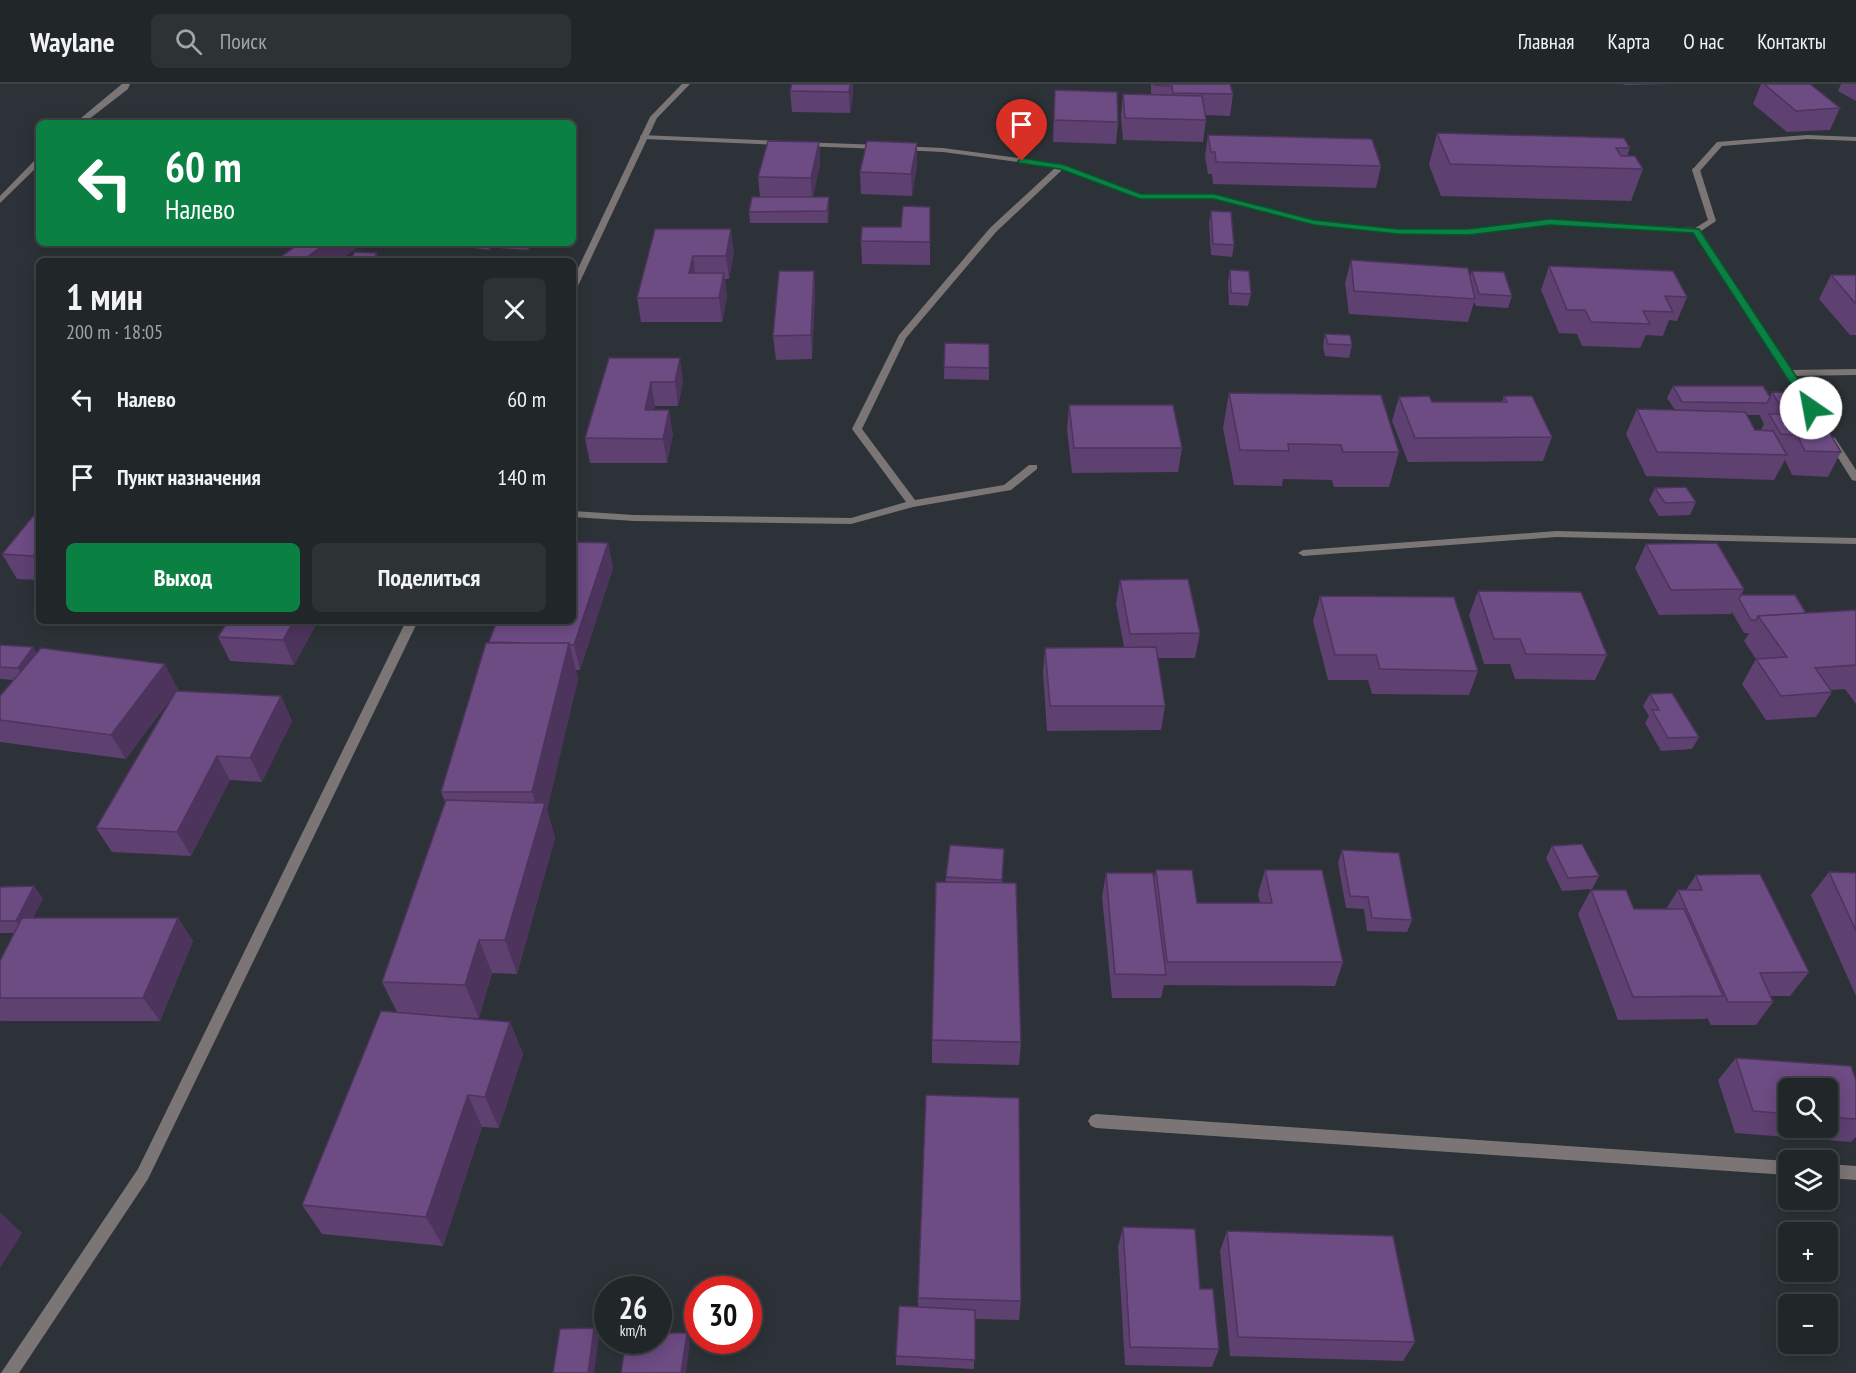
<!DOCTYPE html>
<html lang="ru">
<meta charset="utf-8">
<style>
:root{--surface:#212629;--page:#2d3235;--text:#f1f3f6;--muted:#a2a5a8;--line:#3e4346;--accent:#0b8043}
body{margin:0;font-family:"PT Sans Narrow",sans-serif;background:var(--page);color:var(--text);height:100vh;display:flex;flex-direction:column;font-size:22px;white-space:nowrap}
*{box-sizing:border-box;margin:0}
p{font-size:20px;color:var(--muted)}
.icon{flex:none;width:33px;height:33px;fill:none;stroke:currentColor;stroke-width:2;stroke-linecap:round;stroke-linejoin:round}
.map{position:relative;flex:1;overflow:hidden}
.drawer{position:absolute;left:36px;top:174px;width:540px;height:366px;display:flex;flex-direction:column;background:var(--surface);border-radius:9px;box-shadow:0 3px 15px #0003,0 0 0 2px var(--line)}
.drawer>*{flex:none}
.guide{position:absolute;left:36px;top:36px;width:540px;height:126px;border-radius:9px;box-shadow:0 3px 15px #0003,0 0 0 2px var(--line);background:#0b8043;color:#fff;overflow:hidden}
.controls{position:absolute;left:1778px;top:994px;display:grid;gap:12px}
.controls a{display:grid;place-items:center;width:60px;height:60px;border-radius:9px;background:var(--surface);box-shadow:0 3px 15px #0003,0 0 0 2px var(--line);font-size:30px}
.speed{position:absolute;left:594px;top:1192px;display:flex;gap:12px;font-size:30px;font-weight:700;text-align:center}
.speed>*{display:grid;place-content:center;width:78px;height:78px;border-radius:50%;background:var(--surface);box-shadow:0 3px 15px #0003,0 0 0 2px var(--line);line-height:1}
.speed small{font-size:15px;font-weight:400}
.speed .limit{border:9px solid #d22;background:#fff;color:#111}
.pin{position:absolute;display:grid;place-items:center;width:51px;height:51px;color:#fff;margin:-62px -26px;border-radius:50% 50% 50% 0;rotate:-45deg;box-shadow:0 0 6px #0007}
.pin .icon{rotate:45deg}
.me{position:absolute;width:66px;margin:-33px;rotate:327deg;stroke-linejoin:round;filter:drop-shadow(0 0 4px #0008)}
.turn{display:flex;align-items:center;gap:21px;height:126px;padding:0 30px;font-size:27px}
.turn .icon{width:78px;height:78px;stroke-width:2.5}
.turn b{display:block;font-size:42px;line-height:51px}
.round{display:grid;place-items:center;flex:none;width:63px;height:63px;border-radius:9px;background:var(--page)}
.headline{display:flex;align-items:center;justify-content:space-between;height:102px;padding:0 30px}
h1{font-size:36px;font-weight:800;line-height:45px}
.cta{display:flex;gap:12px;margin-top:auto;padding:12px 30px}
.cta a{flex:1;height:69px;border-radius:9px;background:var(--accent);color:#fff;font-size:24px;font-weight:800;line-height:69px;text-align:center}
.cta a+a{background:var(--page);color:var(--text)}
ul{padding:0;list-style:none}
li{display:flex;align-items:center;gap:18px;height:78px;padding:0 30px}
li div{flex:1}
li b{display:block;font-size:22px}
li em{font-style:normal}
header{display:flex;align-items:center;gap:36px;box-sizing:border-box;height:84px;padding:0 30px;background:var(--surface);border-bottom:2px solid var(--line)}
header strong{font-size:28px}
nav{display:flex;gap:33px;margin-inline-start:auto;font-size:21px}
.search{width:420px;height:54px;background:var(--page);display:flex;align-items:center;gap:15px;box-sizing:border-box;padding:0 21px;border-radius:9px;color:var(--muted);font-size:22px}
.map>svg:first-child{display:block}
.lines{fill:none;stroke-linecap:round;stroke-linejoin:round}
.lane{fill:#7b7675;fill-rule:evenodd}
.street{fill:#7b7675;fill-rule:evenodd}
.wall{fill:#5e4071;fill-rule:evenodd}
.shaded-wall{fill:#4c345c}
.building{fill:#6d4b83;stroke:#4c345c;stroke-width:1.5}
.route{fill:#0b8043;stroke:#07532c;stroke-width:1.5}
</style>
<header>
<strong>Waylane</strong>
<div class="search"><svg class="icon" aria-label="search" viewBox="0 0 24 24"><circle cx="10" cy="10" r="6"/><path d="M15 15l6 6"/></svg>Поиск</div>
<nav><a>Главная</a><a>Карта</a><a>О нас</a><a>Контакты</a></nav>
</header>
<div class="map">
<svg width="1856" height="1289" viewBox="0 0 1856 1289">
<rect width="100%" height="100%" fill="#2c3237"/>
<g class="lines">
<!-- lane -->
<path class="lane" d="M 122,0 L 130,0 L 128,5 L 84,39 L 75,39 Z
M 641,51 L 782,57 L 786,59 L 782,61 L 644,55 L 640,53 Z
M 1807,51 L 1856,53 L 1856,57 L 1807,55 L 1722,62 L 1699,88 L 1692,86 L 1717,58 Z
M 799,58 L 881,61 L 885,63 L 881,65 L 802,62 L 798,60 Z
M 898,62 L 943,64 L 1062,80 L 1141,110 L 1214,110 L 1314,136 L 1397,146 L 1468,146 L 1550,136 L 1696,144 L 1700,146 L 1696,148 L 1550,140 L 1468,150 L 1397,150 L 1314,140 L 1214,114 L 1140,114 L 1063,85 L 996,148 L 906,254 L 862,345 L 915,416 L 1004,401 L 1029,381 L 1037,381 L 1037,385 L 1011,406 L 913,423 L 851,440 L 634,437 L 573,433 L 573,427 L 634,431 L 851,434 L 906,418 L 852,345 L 899,251 L 990,144 L 1056,83 L 943,68 L 901,66 L 897,64 Z
M 36,75 L 39,75 L 39,81 L 0,119 L 0,112 Z
M 1856,285 L 1856,291 L 1789,292 L 1784,289 L 1789,286 Z
M 1096,1030 L 1788,1077 L 1788,1091 L 1096,1044 L 1091,1042 L 1088,1037 L 1091,1032 Z
M 1827,1080 L 1856,1082 L 1856,1096 L 1827,1094 Z"/>
<!-- street -->
<path class="street" d="M 682,0 L 690,0 L 657,34 L 577,204 L 573,207 L 573,195 L 650,33 Z
M 1693,84 L 1700,86 L 1716,137 L 1701,147 L 1814,321 L 1812,323 L 1806,323 L 1804,321 L 1692,146 L 1708,136 L 1692,86 Z
M 1832,353 L 1835,354 L 1856,386 L 1856,397 L 1852,396 L 1827,356 Z
M 1556,447 L 1856,454 L 1856,460 L 1556,453 L 1303,472 L 1298,469 L 1303,466 Z
M 406,537 L 418,537 L 148,1095 L 19,1289 L 1,1289 L 138,1085 Z"/>
</g>
<!-- wall -->
<path class="wall" d="M 853,0 L 853,10 L 850,29 L 792,28 L 790,7 Z
M 1151,0 L 1230,0 L 1233,10 L 1230,32 L 1205,31 L 1206,36 L 1203,58 L 1123,56 L 1121,32 L 1123,10 L 1151,11 Z
M 1623,0 L 1669,0 L 1624,1 Z
M 1761,0 L 1810,0 L 1840,24 L 1830,46 L 1787,48 L 1753,20 Z
M 1841,0 L 1856,0 L 1856,17 L 1838,7 Z
M 1055,6 L 1118,38 L 1116,60 L 1053,58 Z
M 1437,49 L 1630,64 L 1627,72 L 1643,85 L 1631,117 L 1441,112 L 1429,81 Z
M 1208,51 L 1381,82 L 1376,104 L 1213,100 L 1212,90 L 1208,90 L 1205,73 Z
M 819,58 L 820,80 L 813,113 L 829,113 L 829,124 L 828,139 L 750,139 L 749,128 L 760,113 L 758,93 Z
M 917,81 L 912,112 L 861,110 L 860,88 Z
M 930,123 L 930,181 L 862,180 L 861,157 L 901,143 Z
M 1211,127 L 1234,161 L 1232,173 L 1211,171 L 1209,139 Z
M 655,145 L 734,168 L 729,195 L 725,195 L 727,213 L 722,238 L 641,238 L 637,214 Z
M 451,159 L 494,159 L 489,166 L 452,161 Z
M 495,159 L 533,159 L 528,166 L 497,164 Z
M 1351,176 L 1470,192 L 1472,187 L 1512,212 L 1508,224 L 1476,222 L 1474,218 L 1468,238 L 1349,230 L 1345,199 Z
M 1549,182 L 1687,213 L 1677,237 L 1669,236 L 1663,252 L 1646,251 L 1640,264 L 1582,262 L 1577,250 L 1559,249 L 1541,206 Z
M 1230,186 L 1251,210 L 1248,222 L 1229,221 L 1228,198 Z
M 814,187 L 815,210 L 812,275 L 776,276 L 773,252 Z
M 1831,191 L 1856,191 L 1856,251 L 1850,251 L 1819,215 Z
M 1325,250 L 1352,261 L 1349,274 L 1325,272 L 1323,262 Z
M 945,259 L 989,284 L 989,296 L 944,295 Z
M 609,274 L 683,298 L 678,322 L 655,322 L 654,326 L 673,350 L 667,379 L 590,379 L 585,354 Z
M 1673,302 L 1770,313 L 1772,308 L 1841,368 L 1828,393 L 1792,391 L 1785,376 L 1774,396 L 1646,392 L 1626,350 L 1637,325 L 1675,326 L 1667,314 ZM 1747,331 L 1761,331 L 1760,332 L 1764,340 L 1761,346 L 1755,346 Z
M 1229,309 L 1399,368 L 1389,403 L 1334,403 L 1332,396 L 1283,395 L 1282,402 L 1234,401 L 1223,344 Z
M 1504,312 L 1552,353 L 1543,377 L 1408,378 L 1392,337 L 1399,313 L 1432,318 L 1502,318 Z
M 1069,321 L 1182,364 L 1178,388 L 1072,389 L 1067,345 Z
M 1655,404 L 1696,418 L 1690,431 L 1659,432 L 1649,416 Z
M 39,425 L 39,496 L 17,495 L 2,470 Z
M 608,459 L 613,484 L 580,586 L 576,586 L 578,595 L 547,726 L 555,754 L 517,890 L 492,889 L 479,934 L 452,933 L 510,938 L 523,970 L 499,1044 L 482,1043 L 443,1162 L 322,1150 L 302,1121 L 397,928 L 382,898 L 445,718 L 441,708 L 489,559 L 489,558 Z
M 1646,460 L 1744,505 L 1741,511 L 1806,529 L 1856,526 L 1856,620 L 1845,605 L 1831,606 L 1832,608 L 1816,633 L 1766,636 L 1742,600 L 1756,575 L 1744,557 L 1749,549 L 1744,549 L 1732,528 L 1731,530 L 1659,531 L 1635,484 Z
M 1120,496 L 1200,549 L 1195,574 L 1158,574 L 1165,622 L 1161,646 L 1047,647 L 1043,588 L 1045,564 L 1124,563 L 1116,520 Z
M 1478,507 L 1607,571 L 1595,596 L 1515,595 L 1510,580 L 1484,580 L 1469,531 Z
M 1320,512 L 1478,587 L 1469,611 L 1372,610 L 1368,596 L 1328,596 L 1313,537 Z
M 228,537 L 318,537 L 294,581 L 230,577 L 218,553 Z
M 0,561 L 33,563 L 37,569 L 178,605 L 176,607 L 281,612 L 292,637 L 262,698 L 230,696 L 191,772 L 112,768 L 96,744 L 174,610 L 126,675 L 0,658 L 0,612 L 14,596 L 0,595 Z
M 1650,610 L 1699,653 L 1692,665 L 1661,667 L 1645,639 L 1649,632 L 1643,622 Z
M 1552,762 L 1599,792 L 1592,805 L 1562,807 L 1546,774 Z
M 1004,765 L 1002,799 L 1021,958 L 1019,981 L 932,979 L 932,956 L 946,793 Z
M 1342,766 L 1412,836 L 1407,848 L 1367,847 L 1364,825 L 1346,824 L 1338,779 Z
M 1156,786 L 1197,819 L 1260,819 L 1258,810 L 1265,786 L 1343,878 L 1335,902 L 1164,901 L 1161,914 L 1112,914 L 1102,813 L 1106,789 L 1154,795 Z
M 1829,788 L 1856,789 L 1856,912 L 1811,811 Z
M 1696,791 L 1809,888 L 1790,912 L 1771,912 L 1773,918 L 1756,941 L 1711,941 L 1707,933 L 1706,935 L 1618,936 L 1578,830 L 1591,806 L 1634,825 L 1666,825 L 1678,806 L 1686,806 Z
M 0,803 L 43,814 L 33,834 L 178,834 L 193,857 L 160,937 L 1,937 L 0,936 L 0,877 L 15,849 L 0,849 Z
M 1736,974 L 1856,996 L 1856,1053 L 1851,1058 L 1735,1049 L 1718,996 ZM 1788,1005 L 1827,1005 L 1827,1044 L 1788,1044 Z
M 1123,1143 L 1200,1205 L 1219,1265 L 1212,1283 L 1125,1281 L 1118,1163 Z
M 1227,1147 L 1415,1258 L 1403,1277 L 1230,1272 L 1220,1167 Z
M 918,1214 L 1021,1217 L 1019,1236 L 975,1235 L 974,1285 L 896,1281 L 896,1272 L 918,1223 Z"/>
<!-- shaded-wall -->
<path class="shaded-wall" d="M 850,0 L 853,0 L 853,10 L 850,29 L 849,8 Z
M 819,58 L 820,80 L 812,117 L 811,94 Z
M 917,59 L 917,81 L 912,112 L 911,90 Z
M 829,113 L 829,124 L 828,139 L 827,127 Z
M 731,145 L 734,168 L 729,195 L 726,172 Z
M 326,159 L 363,159 L 340,177 L 302,177 Z
M 487,159 L 494,159 L 489,166 Z
M 526,159 L 533,159 L 528,166 Z
M 377,169 L 379,177 L 372,177 Z
M 693,172 L 696,195 L 689,189 Z
M 814,187 L 815,210 L 812,275 L 811,251 Z
M 724,189 L 727,213 L 722,238 L 719,214 Z
M 680,274 L 683,298 L 678,322 L 675,298 Z
M 651,298 L 655,322 L 649,350 L 645,326 Z
M 669,326 L 673,350 L 667,379 L 663,355 Z
M 608,459 L 613,484 L 580,586 L 574,561 Z
M 39,464 L 39,483 L 33,472 Z
M 294,537 L 318,537 L 294,581 L 283,556 Z
M 569,559 L 578,595 L 547,726 L 555,754 L 517,890 L 505,856 L 540,734 L 532,708 Z
M 33,563 L 41,575 L 26,597 L 18,584 Z
M 165,580 L 178,605 L 126,675 L 111,651 Z
M 281,612 L 292,637 L 262,698 L 250,674 Z
M 217,672 L 230,696 L 191,772 L 177,748 Z
M 34,802 L 43,814 L 26,849 L 16,837 Z
M 178,834 L 193,857 L 160,937 L 143,914 Z
M 479,856 L 492,889 L 479,934 L 465,901 Z
M 510,938 L 523,970 L 499,1044 L 485,1013 Z
M 468,1011 L 482,1043 L 443,1162 L 426,1133 Z
M 0,1128 L 22,1149 L 0,1184 Z
M 594,1244 L 599,1254 L 594,1289 L 588,1289 Z
M 687,1249 L 690,1259 L 686,1289 L 681,1289 Z"/>
<!-- building -->
<path class="building" d="M 792,0 L 850,0 L 849,8 L 790,7 Z
M 1154,0 L 1230,0 L 1233,10 L 1173,9 L 1172,2 L 1154,1 Z
M 1764,0 L 1810,0 L 1840,24 L 1796,27 Z
M 1055,6 L 1117,8 L 1118,38 L 1054,36 Z
M 1123,10 L 1202,12 L 1206,36 L 1125,34 Z
M 1437,49 L 1624,54 L 1630,64 L 1616,64 L 1621,72 L 1635,72 L 1643,85 L 1450,80 Z
M 1208,51 L 1372,55 L 1381,82 L 1216,78 L 1215,68 L 1211,68 Z
M 768,57 L 819,58 L 811,94 L 758,93 Z
M 867,57 L 917,59 L 911,90 L 860,88 Z
M 752,113 L 829,113 L 827,127 L 749,128 Z
M 903,122 L 930,123 L 930,158 L 861,157 L 862,143 L 901,143 Z
M 1211,127 L 1231,128 L 1234,161 L 1213,160 Z
M 655,145 L 731,145 L 726,172 L 693,172 L 689,189 L 724,189 L 719,214 L 637,214 Z
M 300,159 L 326,159 L 302,177 L 275,177 Z
M 355,168 L 377,169 L 372,177 L 349,177 Z
M 1351,176 L 1468,184 L 1475,215 L 1354,207 Z
M 1549,182 L 1673,187 L 1687,213 L 1665,212 L 1673,228 L 1643,227 L 1650,240 L 1591,238 L 1585,226 L 1567,226 Z
M 1230,186 L 1249,187 L 1251,210 L 1231,209 Z
M 779,187 L 814,187 L 811,251 L 773,252 Z
M 1472,187 L 1504,188 L 1512,212 L 1479,210 Z
M 1831,191 L 1856,191 L 1856,220 Z
M 1325,250 L 1350,251 L 1352,261 L 1328,260 Z
M 945,259 L 989,260 L 989,284 L 944,283 Z
M 609,274 L 680,274 L 675,298 L 651,298 L 645,326 L 669,326 L 663,355 L 585,354 Z
M 1673,302 L 1763,302 L 1770,313 L 1767,319 L 1682,318 Z
M 1772,308 L 1806,309 L 1841,368 L 1805,367 L 1797,351 L 1781,350 L 1769,330 L 1785,330 Z
M 1229,309 L 1381,311 L 1399,368 L 1343,368 L 1341,361 L 1308,360 L 1288,360 L 1289,367 L 1240,366 Z
M 1429,312 L 1432,318 L 1507,318 L 1504,312 L 1532,312 L 1552,353 L 1415,354 L 1399,313 Z
M 1069,321 L 1173,321 L 1182,364 L 1074,364 Z
M 1637,325 L 1745,328 L 1755,346 L 1773,347 L 1787,371 L 1657,368 Z
M 1686,403 L 1696,418 L 1665,419 L 1655,404 Z
M 39,425 L 39,464 L 33,472 L 2,470 Z
M 573,458 L 608,459 L 574,561 L 570,561 L 569,559 L 525,559 L 489,558 L 497,537 L 573,537 Z
M 1717,459 L 1744,505 L 1671,506 L 1646,460 Z
M 1188,495 L 1200,549 L 1130,550 L 1120,496 Z
M 1478,507 L 1581,508 L 1607,571 L 1526,570 L 1520,555 L 1494,555 Z
M 1741,511 L 1795,511 L 1806,529 L 1758,532 L 1756,536 L 1751,536 L 1739,515 Z
M 1320,512 L 1454,513 L 1478,587 L 1380,585 L 1376,571 L 1335,571 Z
M 1856,526 L 1856,581 L 1815,584 L 1832,608 L 1781,612 L 1756,575 L 1787,573 L 1758,532 Z
M 228,537 L 294,537 L 283,556 L 218,553 Z
M 486,559 L 569,559 L 532,708 L 441,708 Z
M 0,561 L 33,563 L 18,584 L 0,583 Z
M 1156,563 L 1165,622 L 1050,622 L 1045,564 Z
M 41,564 L 165,580 L 111,651 L 0,636 L 0,612 Z
M 176,607 L 281,612 L 250,674 L 217,672 L 177,748 L 96,744 Z
M 1672,609 L 1699,653 L 1668,654 L 1652,626 L 1659,626 L 1650,610 Z
M 446,716 L 545,719 L 505,856 L 479,856 L 465,901 L 382,898 Z
M 1582,760 L 1599,792 L 1568,794 L 1552,762 Z
M 950,761 L 1004,765 L 1002,796 L 946,793 Z
M 1342,766 L 1399,769 L 1412,836 L 1372,834 L 1368,813 L 1350,812 Z
M 1156,786 L 1192,786 L 1197,819 L 1272,819 L 1265,786 L 1322,786 L 1343,878 L 1167,878 Z
M 1829,788 L 1856,789 L 1856,847 Z
M 1106,789 L 1153,789 L 1166,891 L 1115,890 Z
M 1760,790 L 1809,888 L 1760,889 L 1773,918 L 1728,918 L 1678,806 L 1702,806 L 1696,791 Z
M 936,798 L 1016,799 L 1021,958 L 932,956 Z
M 34,802 L 16,837 L 0,837 L 0,803 Z
M 1591,806 L 1626,806 L 1634,825 L 1684,825 L 1723,912 L 1633,913 Z
M 22,834 L 178,834 L 143,914 L 0,914 L 0,877 Z
M 381,927 L 510,938 L 485,1013 L 468,1011 L 426,1133 L 302,1121 Z
M 1736,974 L 1851,982 L 1856,996 L 1856,1035 L 1827,1033 L 1827,1005 L 1788,1005 L 1788,1030 L 1753,1027 Z
M 926,1011 L 1019,1014 L 1021,1217 L 918,1214 Z
M 1123,1143 L 1195,1145 L 1200,1205 L 1213,1205 L 1219,1265 L 1130,1263 Z
M 1227,1147 L 1393,1152 L 1415,1258 L 1238,1253 Z
M 899,1222 L 975,1226 L 975,1276 L 896,1272 Z
M 594,1244 L 588,1289 L 553,1289 L 560,1245 Z
M 658,1249 L 687,1249 L 681,1289 L 621,1289 L 626,1257 L 658,1257 Z"/>
<!-- route -->
<path class="route" d="M 1022,74 L 1065,81 L 1141,110 L 1214,110 L 1314,136 L 1397,145 L 1468,145 L 1550,135 L 1699,145 L 1817,324 L 1811,327 L 1808,326 L 1693,149 L 1550,141 L 1468,151 L 1397,150 L 1314,141 L 1214,115 L 1140,115 L 1060,85 L 1019,79 L 1018,77 Z"/>
</svg>
<div class="controls">
<a><svg class="icon" aria-label="search" viewBox="0 0 24 24"><circle cx="10" cy="10" r="6"/><path d="M15 15l6 6"/></svg></a>
<a><svg class="icon" aria-label="layers" viewBox="0 0 24 24"><path d="M12 4l9 5-9 5-9-5zM3 14l9 5 9-5"/></svg></a>
<a>+</a>
<a>−</a>
</div>
<div class="speed"><div>26<small>km/h</small></div><div class="limit">30</div></div>
<div class="pin" style="left:1022px;top:77px;background:#d93025"><svg class="icon" aria-label="arrive" viewBox="0 0 24 24"><path d="M6 21V4h12l-3 4 3 4H6"/></svg></div>
<svg class="me" style="left:1811px;top:324px" viewBox="-20 -20 40 40"><circle r="19" fill="#fff"/><path d="M0-13L10 11 0 6-10 11z" fill="#0b8043"/></svg>
<div class="guide">
<div class="turn"><svg class="icon" aria-label="left" viewBox="0 0 24 24"><path d="M17 20v-9H6M10 6l-5 5 5 5"/></svg><div><b>60 m</b>Налево</div></div>
</div>
<section class="drawer">
<div class="headline"><div><h1>1 мин</h1><p>200 m · 18:05</p></div><a class="round"><svg class="icon" aria-label="close" viewBox="0 0 24 24"><path d="M6 6l12 12M18 6L6 18"/></svg></a></div>
<ul>
<li><svg class="icon" aria-label="left" viewBox="0 0 24 24"><path d="M17 20v-9H6M10 6l-5 5 5 5"/></svg><div><b>Налево</b></div><em>60 m</em></li>
<li><svg class="icon" aria-label="arrive" viewBox="0 0 24 24"><path d="M6 21V4h12l-3 4 3 4H6"/></svg><div><b>Пункт назначения</b></div><em>140 m</em></li>
</ul>
<div class="cta"><a>Выход</a><a>Поделиться</a></div>
</section>
</div>
